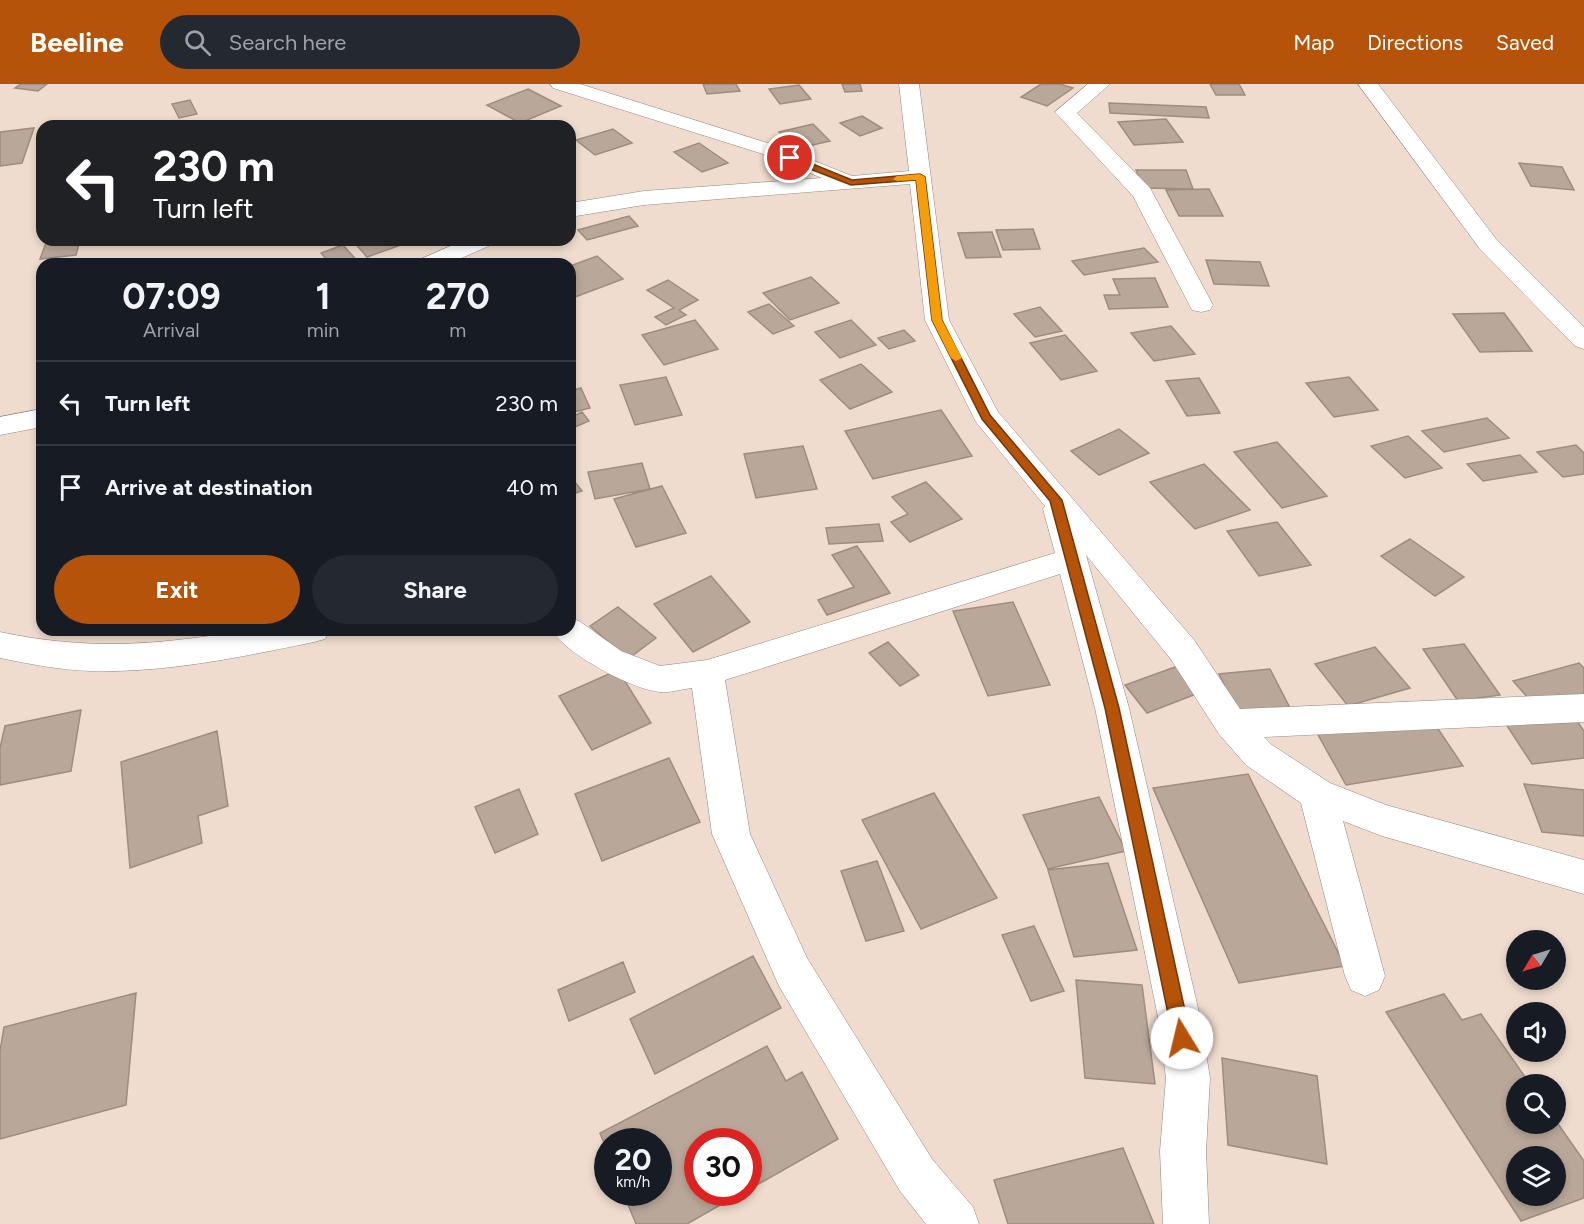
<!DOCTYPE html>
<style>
:root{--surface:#171b24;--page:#242831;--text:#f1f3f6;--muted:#9ea1a6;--line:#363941;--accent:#b45309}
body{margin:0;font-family:Figtree,sans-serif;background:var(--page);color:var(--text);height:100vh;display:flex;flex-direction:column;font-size:22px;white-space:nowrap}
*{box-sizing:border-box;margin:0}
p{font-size:20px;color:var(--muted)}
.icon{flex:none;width:33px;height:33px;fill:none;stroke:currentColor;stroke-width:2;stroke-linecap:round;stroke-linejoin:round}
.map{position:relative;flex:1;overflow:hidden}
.side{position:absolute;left:36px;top:174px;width:540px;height:378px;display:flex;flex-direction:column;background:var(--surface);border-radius:18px;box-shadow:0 3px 9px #0003}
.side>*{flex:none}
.top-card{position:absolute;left:36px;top:36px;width:540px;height:126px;border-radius:18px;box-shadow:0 3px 9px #0003;background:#202124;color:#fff;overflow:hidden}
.needle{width:39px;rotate:232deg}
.tools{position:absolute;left:1506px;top:846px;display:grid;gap:12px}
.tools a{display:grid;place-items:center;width:60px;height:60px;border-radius:50%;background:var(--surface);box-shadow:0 3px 9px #0003;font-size:30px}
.speed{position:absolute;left:594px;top:1044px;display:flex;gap:12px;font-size:30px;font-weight:700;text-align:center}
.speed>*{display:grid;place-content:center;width:78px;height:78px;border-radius:50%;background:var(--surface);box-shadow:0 3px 9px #0003;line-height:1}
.speed small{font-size:15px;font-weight:400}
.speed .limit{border:9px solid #d22;background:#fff;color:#111}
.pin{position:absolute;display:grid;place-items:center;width:51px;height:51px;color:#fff;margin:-26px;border:3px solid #fff;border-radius:50%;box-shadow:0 2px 6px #0007}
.me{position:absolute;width:66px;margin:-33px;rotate:351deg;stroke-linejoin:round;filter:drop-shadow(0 0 4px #0008)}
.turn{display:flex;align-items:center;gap:21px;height:126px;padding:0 18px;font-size:27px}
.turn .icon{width:78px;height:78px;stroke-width:2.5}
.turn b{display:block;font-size:42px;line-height:51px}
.eta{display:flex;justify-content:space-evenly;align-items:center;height:102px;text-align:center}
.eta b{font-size:36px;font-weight:700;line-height:42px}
.cta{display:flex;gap:12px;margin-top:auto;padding:12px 18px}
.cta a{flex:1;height:69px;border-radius:36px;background:var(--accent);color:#fff;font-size:24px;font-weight:700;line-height:69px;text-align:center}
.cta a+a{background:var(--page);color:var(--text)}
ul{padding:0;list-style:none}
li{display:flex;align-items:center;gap:18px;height:84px;padding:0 18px;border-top:2px solid var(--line)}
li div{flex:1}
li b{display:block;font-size:22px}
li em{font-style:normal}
header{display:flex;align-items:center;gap:36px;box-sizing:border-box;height:84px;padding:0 30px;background:var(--accent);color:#fff}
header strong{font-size:28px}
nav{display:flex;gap:33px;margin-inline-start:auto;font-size:21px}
.search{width:420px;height:54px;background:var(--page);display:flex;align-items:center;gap:15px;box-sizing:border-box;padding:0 21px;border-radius:33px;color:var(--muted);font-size:22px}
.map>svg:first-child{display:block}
.building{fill:#b9a79a;stroke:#9e8c7f;stroke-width:1.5;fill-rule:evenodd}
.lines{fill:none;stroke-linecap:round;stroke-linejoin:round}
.street-casing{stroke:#978679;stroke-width:1}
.street{fill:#fff;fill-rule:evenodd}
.route{fill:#b45309;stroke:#753606;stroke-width:1.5}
.slow{fill:#f59e0b}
</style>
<header>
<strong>Beeline</strong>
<div class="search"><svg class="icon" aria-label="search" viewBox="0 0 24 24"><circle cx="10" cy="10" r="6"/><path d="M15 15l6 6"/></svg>Search here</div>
<nav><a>Map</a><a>Directions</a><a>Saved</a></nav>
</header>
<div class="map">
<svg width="1584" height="1140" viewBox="0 0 1584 1140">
<rect width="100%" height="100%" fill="#efdcce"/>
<!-- building -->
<path class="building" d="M 21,0 L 47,0 L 38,7 L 15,4 Z
M 703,0 L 736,0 L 740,7 L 707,10 Z
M 842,0 L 860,0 L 862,7 L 845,8 Z
M 1041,0 L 1060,0 L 1073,4 L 1047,22 L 1021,13 Z
M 1210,0 L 1239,0 L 1245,11 L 1216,11 Z
M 799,1 L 811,15 L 780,20 L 769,5 Z
M 528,5 L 561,22 L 520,39 L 487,21 Z
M 190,16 L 197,30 L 179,34 L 172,20 Z
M 1109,19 L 1206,23 L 1209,34 L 1110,29 Z
M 862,32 L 882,44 L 860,52 L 840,39 Z
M 1166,35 L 1183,58 L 1134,61 L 1118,38 Z
M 813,40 L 830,57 L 795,65 L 779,48 Z
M 34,44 L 22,79 L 0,82 L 0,48 Z
M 613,45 L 632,59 L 595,71 L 576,56 Z
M 699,59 L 728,79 L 702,88 L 674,68 Z
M 1519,79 L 1562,83 L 1574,106 L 1531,102 Z
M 1136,86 L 1186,86 L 1193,105 L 1143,104 Z
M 1209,105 L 1223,132 L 1179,132 L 1166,106 Z
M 629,132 L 638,142 L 587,156 L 578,146 Z
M 1033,145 L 1040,165 L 1003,166 L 996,146 Z
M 992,148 L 1001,173 L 966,174 L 958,149 Z
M 47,156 L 80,156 L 76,171 L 40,175 Z
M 352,156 L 415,156 L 367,173 Z
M 343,161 L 360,180 L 331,180 L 321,169 Z
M 1144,164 L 1158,178 L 1084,191 L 1072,177 Z
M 597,172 L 623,195 L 570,215 L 570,182 Z
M 1206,176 L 1260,178 L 1269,202 L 1214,200 Z
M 811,193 L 839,219 L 790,236 L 763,209 Z
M 1155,194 L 1168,223 L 1109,225 L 1104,211 L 1120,211 L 1113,195 Z
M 668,196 L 698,216 L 679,226 L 686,231 L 666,241 L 655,233 L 674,224 L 647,206 Z
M 769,220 L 794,242 L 773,250 L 748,228 Z
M 1040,223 L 1062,247 L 1035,253 L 1014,230 Z
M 1504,229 L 1532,267 L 1480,268 L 1453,230 Z
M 695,236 L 718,265 L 664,281 L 642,251 Z
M 851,236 L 876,261 L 840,274 L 815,248 Z
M 1171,242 L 1195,270 L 1154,277 L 1131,249 Z
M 904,246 L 915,257 L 889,265 L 878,254 Z
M 1065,251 L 1097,287 L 1061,296 L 1030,259 Z
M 861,280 L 892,308 L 850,325 L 820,296 Z
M 666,293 L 682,331 L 635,341 L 620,301 Z
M 1349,293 L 1378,326 L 1334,333 L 1306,299 Z
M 1199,294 L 1220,329 L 1187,332 L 1166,297 Z
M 581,304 L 590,324 L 570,329 L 570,307 Z
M 941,326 L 972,372 L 873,395 L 845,347 Z
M 582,328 L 589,337 L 570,345 L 570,334 Z
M 1487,334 L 1509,354 L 1444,368 L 1422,347 Z
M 1119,345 L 1149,369 L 1099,391 L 1071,367 Z
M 1408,352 L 1442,384 L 1405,394 L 1371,362 Z
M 1277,358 L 1327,412 L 1282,424 L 1234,368 Z
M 1576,361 L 1584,369 L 1584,390 L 1563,393 L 1537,368 Z
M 803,362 L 817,405 L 756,414 L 744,370 Z
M 1520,371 L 1537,388 L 1483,397 L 1467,380 Z
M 642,379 L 650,405 L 595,415 L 588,388 Z
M 1204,380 L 1250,426 L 1195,445 L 1150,398 Z
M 570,392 L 582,407 L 570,411 Z
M 926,398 L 962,435 L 910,458 L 891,438 L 908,430 L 892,413 Z
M 662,402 L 686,449 L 636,463 L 614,415 Z
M 1277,438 L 1311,481 L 1259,492 L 1227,447 Z
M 879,440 L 883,457 L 829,460 L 826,444 Z
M 1410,455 L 1464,493 L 1435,512 L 1381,472 Z
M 857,462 L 890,509 L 827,531 L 818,516 L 854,503 L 832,471 Z
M 711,492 L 750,538 L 693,568 L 654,520 Z
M 1013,518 L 1050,601 L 988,612 L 953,527 Z
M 618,523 L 656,554 L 628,575 L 590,542 Z
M 888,558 L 919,591 L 900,602 L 869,569 Z
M 1464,560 L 1500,611 L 1458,617 L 1423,565 Z
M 1375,563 L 1410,604 L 1348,622 L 1315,580 Z
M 1579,579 L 1584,584 L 1584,611 L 1537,624 L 1513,597 Z
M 1178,582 L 1199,609 L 1147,629 L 1125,601 Z
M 1270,585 L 1290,624 L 1238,630 L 1219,590 Z
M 618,586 L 651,639 L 592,666 L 559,612 Z
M 81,626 L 71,687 L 0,701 L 0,664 L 5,642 Z
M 1570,627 L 1584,647 L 1584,674 L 1532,680 L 1502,634 Z
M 1430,633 L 1463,682 L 1346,701 L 1317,649 Z
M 217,647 L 228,722 L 198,732 L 202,759 L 130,784 L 121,678 Z
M 669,674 L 700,738 L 602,777 L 575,710 Z
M 1248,690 L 1345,882 L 1239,899 L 1153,704 Z
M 1524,700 L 1584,706 L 1584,752 L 1542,748 Z
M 519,705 L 538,750 L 495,769 L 475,723 Z
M 934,709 L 997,814 L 921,845 L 862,736 Z
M 1099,713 L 1126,767 L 1048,785 L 1023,731 Z
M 877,777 L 904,847 L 866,857 L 841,787 Z
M 1108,779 L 1137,866 L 1074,873 L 1048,786 Z
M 1034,842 L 1064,907 L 1031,917 L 1002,851 Z
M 753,872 L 781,924 L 655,990 L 630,935 Z
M 623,878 L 635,908 L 569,937 L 558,906 Z
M 1076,896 L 1142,901 L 1155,1000 L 1085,994 Z
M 136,909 L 126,1021 L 0,1055 L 0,967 L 4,943 Z
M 1444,910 L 1462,936 L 1481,930 L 1530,1000 L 1516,1000 L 1516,1040 L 1556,1040 L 1556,1037 L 1584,1077 L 1584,1114 L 1521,1137 L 1386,928 ZM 1516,1072 L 1556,1072 L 1556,1112 L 1516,1112 Z
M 767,962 L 786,997 L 802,988 L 838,1055 L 748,1106 L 748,1058 L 698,1058 L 698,1108 L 743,1108 L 687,1140 L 636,1140 L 623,1108 L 658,1108 L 658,1058 L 608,1058 L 608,1069 L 600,1049 Z
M 1222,974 L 1317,992 L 1327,1080 L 1228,1061 Z
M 1123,1064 L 1154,1140 L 1008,1140 L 994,1096 Z"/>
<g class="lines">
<!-- street casing -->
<g class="street-casing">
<path id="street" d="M 550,0 L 580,0 L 777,62 L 852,92 L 909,87 L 899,0 L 919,0 L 949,236 L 998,328 L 1194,556 L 1240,625 L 1584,610 L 1584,638 L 1264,653 L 1272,661 L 1330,699 L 1386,721 L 1584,776 L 1584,810 L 1382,752 L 1343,737 L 1385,892 L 1379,906 L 1365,912 L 1351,906 L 1345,892 L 1301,719 L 1246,681 L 1219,650 L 1170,574 L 1086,471 L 1129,624 L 1200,933 L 1210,994 L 1206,1067 L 1209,1140 L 1163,1140 L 1160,1067 L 1166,994 L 1158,933 L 1095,624 L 1060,490 L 725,596 L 750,750 L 807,874 L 932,1075 L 973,1123 L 979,1140 L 926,1140 L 900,1107 L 779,902 L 712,750 L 692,604 C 682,605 670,609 660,608 C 633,606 564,569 552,546 L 570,546 L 570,534 L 579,537 L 621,567 L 660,582 L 707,576 L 1055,469 L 1043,425 L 1045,422 L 976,338 L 925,236 L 910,100 L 644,121 L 570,133 L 570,119 L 644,107 L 822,94 L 763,70 L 553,4 Z
M 1088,0 L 1110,0 L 1077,29 L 1150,104 L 1213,221 L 1210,226 L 1201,228 L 1192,226 L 1133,112 L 1055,28 Z
M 1358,0 L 1378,0 L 1496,155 L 1584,243 L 1584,265 L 1575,262 L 1480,165 Z
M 464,156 L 494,156 L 491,161 L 448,180 L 417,180 L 421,175 Z
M 42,325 L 42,343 L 0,351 L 0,333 Z
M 247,546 L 330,546 L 325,555 L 314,558 C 241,573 166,589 91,587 C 60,586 30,580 0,574 L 0,548 C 89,567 159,561 247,546 Z"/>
</g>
<!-- street -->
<use href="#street" class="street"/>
</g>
<!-- route -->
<path class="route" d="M 787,72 L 793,72 L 852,96 L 920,90 L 925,93 L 942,236 L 990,331 L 1062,416 L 1119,624 L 1191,954 L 1188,960 L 1182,962 L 1176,960 L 1173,954 L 1105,624 L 1050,417 L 982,335 L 932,236 L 916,96 L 851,101 L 787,76 Z"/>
<!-- slow -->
<path class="slow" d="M 920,90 L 925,93 L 942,236 L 962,274 L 956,277 L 951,274 L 932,236 L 916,96 L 897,97 L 893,95 L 897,92 Z"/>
</svg>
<div class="tools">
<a><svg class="needle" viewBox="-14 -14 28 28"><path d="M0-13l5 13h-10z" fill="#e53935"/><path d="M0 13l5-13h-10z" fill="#9ea1a6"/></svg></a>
<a><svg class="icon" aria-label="sound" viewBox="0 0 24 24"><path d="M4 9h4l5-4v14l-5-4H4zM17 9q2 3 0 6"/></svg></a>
<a><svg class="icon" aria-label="search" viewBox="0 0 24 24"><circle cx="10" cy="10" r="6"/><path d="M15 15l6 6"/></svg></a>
<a><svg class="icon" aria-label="layers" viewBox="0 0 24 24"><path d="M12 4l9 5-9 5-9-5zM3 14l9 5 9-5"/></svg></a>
</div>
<div class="speed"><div>20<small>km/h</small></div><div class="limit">30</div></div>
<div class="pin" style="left:790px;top:74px;background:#d93025"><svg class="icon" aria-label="arrive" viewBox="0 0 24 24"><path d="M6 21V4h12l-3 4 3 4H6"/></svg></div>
<svg class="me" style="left:1182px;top:954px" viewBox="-20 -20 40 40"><circle r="19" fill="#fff"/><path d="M0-13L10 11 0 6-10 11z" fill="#b45309"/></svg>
<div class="top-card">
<div class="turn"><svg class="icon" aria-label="left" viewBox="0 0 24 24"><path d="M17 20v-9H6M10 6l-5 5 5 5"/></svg><div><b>230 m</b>Turn left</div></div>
</div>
<section class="side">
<div class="eta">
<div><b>07:09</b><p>Arrival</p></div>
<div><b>1</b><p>min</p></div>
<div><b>270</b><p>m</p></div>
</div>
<ul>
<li><svg class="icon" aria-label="left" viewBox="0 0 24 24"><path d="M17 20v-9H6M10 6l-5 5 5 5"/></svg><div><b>Turn left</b></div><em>230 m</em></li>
<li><svg class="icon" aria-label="arrive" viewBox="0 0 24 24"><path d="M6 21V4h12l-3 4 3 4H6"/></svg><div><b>Arrive at destination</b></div><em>40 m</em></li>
</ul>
<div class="cta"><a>Exit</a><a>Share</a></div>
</section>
</div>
